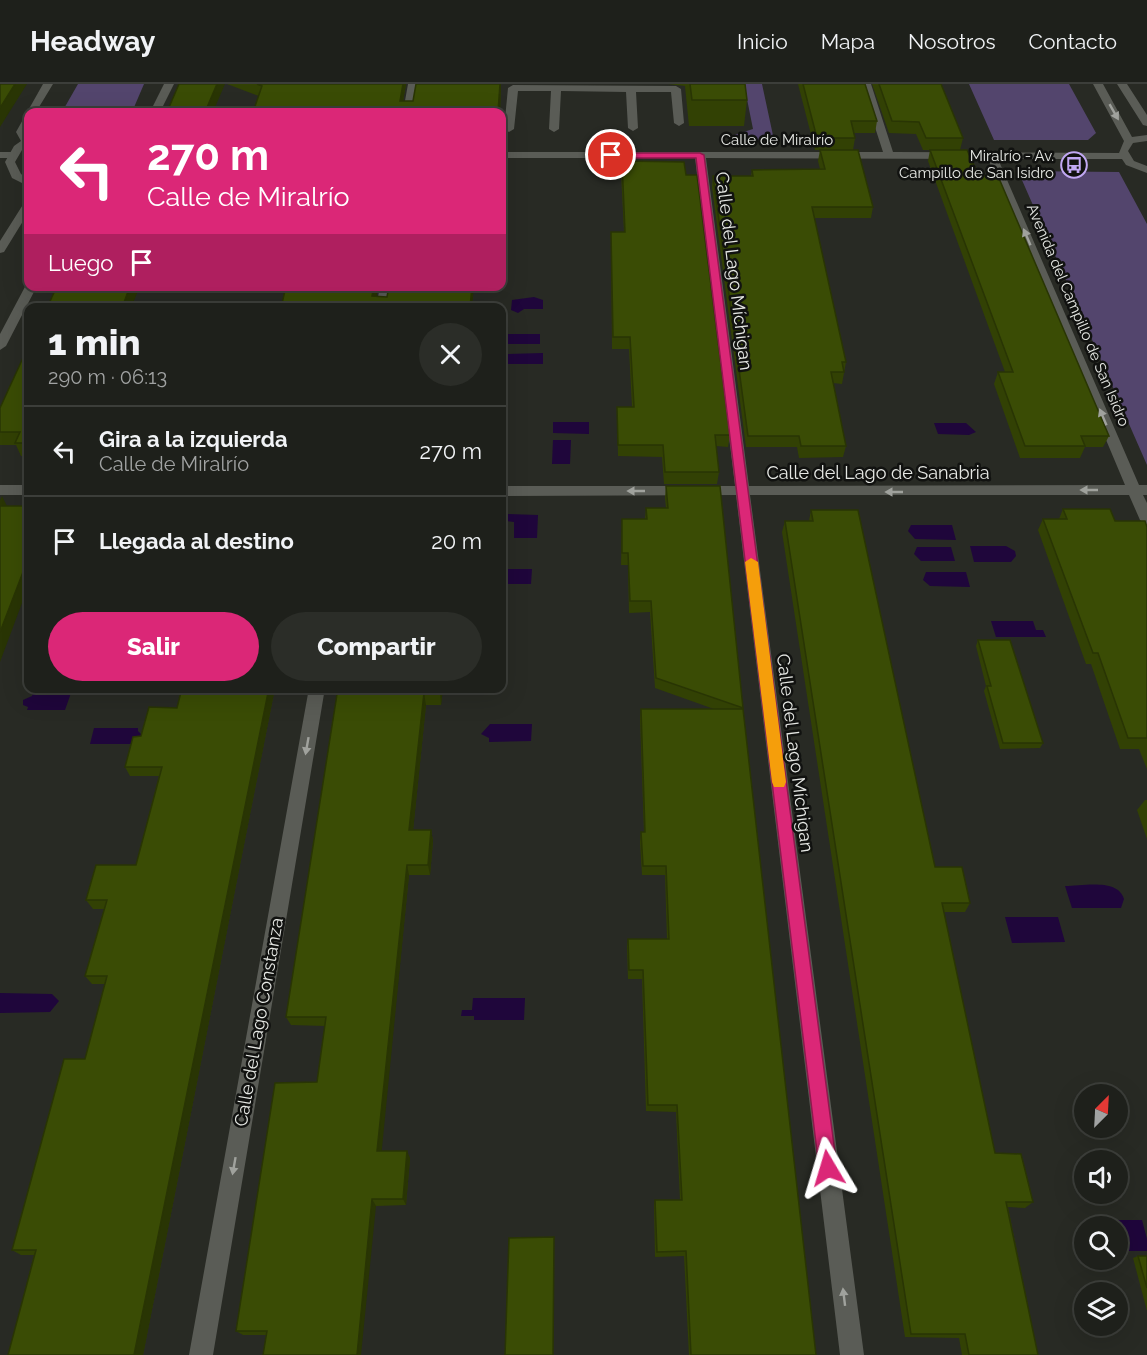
<!DOCTYPE html>
<html lang="es">
<meta charset="utf-8">
<style>
:root{--surface:#1e201b;--page:#2b2d28;--text:#f1f3f6;--muted:#a1a3a3;--line:#3c3e3a;--accent:#db2777}
body{margin:0;font-family:Raleway,sans-serif;background:var(--page);color:var(--text);height:100vh;display:flex;flex-direction:column;font-size:22px;white-space:nowrap}
*{box-sizing:border-box;margin:0}
p{font-size:20px;color:var(--muted)}
.icon{flex:none;width:33px;height:33px;fill:none;stroke:currentColor;stroke-width:2;stroke-linecap:round;stroke-linejoin:round}
.map{position:relative;flex:1;overflow:hidden}
.sheet{position:absolute;left:24px;top:219px;width:482px;height:390px;display:flex;flex-direction:column;background:var(--surface);border-radius:12px;box-shadow:0 6px 24px #0002,0 0 0 2px var(--line)}
.sheet>*{flex:none}
.banner{position:absolute;left:24px;top:24px;width:482px;height:183px;border-radius:12px;box-shadow:0 6px 24px #0002,0 0 0 2px var(--line);background:#db2777;color:#fff;overflow:hidden}
.needle{width:39px;rotate:24deg}
.tools{position:absolute;left:1074px;top:1000px;display:grid;gap:12px}
.tools a{display:grid;place-items:center;width:54px;height:54px;border-radius:50%;background:var(--surface);box-shadow:0 6px 24px #0002,0 0 0 2px var(--line);font-size:30px}
.pin{position:absolute;display:grid;place-items:center;width:51px;height:51px;color:#fff;margin:-26px;border:3px solid #fff;border-radius:50%;box-shadow:0 2px 6px #0007}
.me{position:absolute;width:66px;margin:-33px;rotate:353deg;stroke-linejoin:round;filter:drop-shadow(0 0 4px #0008)}
.turn{display:flex;align-items:center;gap:21px;height:126px;padding:0 24px;font-size:27px}
.turn .icon{width:78px;height:78px;stroke-width:2.5}
.turn b{display:block;font-size:42px;line-height:51px}
.then{display:flex;align-items:center;height:57px;padding:0 24px;background:#0003;gap:12px;font-size:22px}
.round{display:grid;place-items:center;flex:none;width:63px;height:63px;border-radius:32px;background:var(--page)}
.head{display:flex;align-items:center;justify-content:space-between;height:102px;padding:0 24px}
h1{font-size:36px;font-weight:800;line-height:45px}
.cta{display:flex;gap:12px;margin-top:auto;padding:12px 24px}
.cta a{flex:1;height:69px;border-radius:36px;background:var(--accent);color:#fff;font-size:24px;font-weight:800;line-height:69px;text-align:center}
.cta a+a{background:var(--page);color:var(--text)}
ul{padding:0;list-style:none}
li{display:flex;align-items:center;gap:18px;height:90px;padding:0 24px;border-top:2px solid var(--line)}
li div{flex:1}
li b{display:block;font-size:22px}
li em{font-style:normal}
header{display:flex;align-items:center;gap:36px;box-sizing:border-box;height:84px;padding:0 30px;background:var(--surface);border-bottom:2px solid var(--line)}
header strong{font-size:28px}
nav{display:flex;gap:33px;margin-inline-start:auto;font-size:21px}
.map>svg:first-child{display:block}
.green{fill:#53456d}
.water{fill:#1f063b}
.lines{fill:none;stroke-linecap:round;stroke-linejoin:round}
.service{fill:#5a5c56;fill-rule:evenodd}
.minor{fill:#5a5c56;fill-rule:evenodd}
.tertiary{fill:#5a5c56;fill-rule:evenodd}
.wall{fill:#324104}
.shaded-wall{fill:#293504}
.building{fill:#3a4c05;stroke:#293504;stroke-width:1.5}
.oneway{fill:#a0a29d}
.route{fill:#db2777;stroke:#8e194d;stroke-width:1.5}
.slow{fill:#f59e0b}
.labels{text-anchor:middle;stroke-width:5;stroke-linejoin:round;paint-order:stroke}
.far-street-label{font-size:15px;fill:#e6e8e4;stroke:#111210}
.far-poi-label{font-size:15px;fill:#e6e8e4;stroke:#111210;text-anchor:end}
.street-label{font-size:18px;fill:#e6e8e4;stroke:#111210}
</style>
<header>
<strong>Headway</strong>
<nav><a>Inicio</a><a>Mapa</a><a>Nosotros</a><a>Contacto</a></nav>
</header>
<div class="map">
<svg width="1147" height="1271" viewBox="0 0 1147 1271">
<rect width="100%" height="100%" fill="#282a24"/>
<!-- green -->
<path class="green" d="M 78,0 L 144,0 L 132,28 L 96,24 L 62,28 Z
M 744,0 L 762,0 L 774,56 L 732,57 L 731,52 L 753,45 Z
M 969,0 L 1069,0 L 1096,49 L 1088,56 L 994,56 Z
M 1018,87 L 1119,88 L 1147,140 L 1147,381 Z"/>
<!-- water -->
<path class="water" d="M 534,213 L 543,216 L 543,225 L 524,225 L 518,229 L 511,226 L 512,216 Z
M 501,250 L 540,250 L 540,260 L 504,260 Z
M 543,269 L 543,280 L 508,280 L 508,270 Z
M 553,338 L 589,338 L 589,350 L 553,349 Z
M 934,339 L 966,339 L 976,348 L 969,351 L 938,350 Z
M 553,356 L 571,356 L 570,380 L 552,380 Z
M 507,430 L 538,431 L 537,454 L 514,454 L 514,438 L 506,437 Z
M 911,441 L 952,441 L 956,456 L 915,455 L 908,447 Z
M 970,462 L 1006,462 L 1015,467 L 1016,472 L 1011,478 L 974,478 Z
M 917,463 L 951,463 L 955,477 L 921,477 L 914,470 Z
M 501,485 L 532,485 L 531,500 L 501,500 Z
M 926,488 L 966,488 L 970,503 L 930,502 L 923,496 Z
M 991,537 L 1033,537 L 1036,546 L 1043,546 L 1046,553 L 996,553 Z
M 33,609 L 71,609 L 65,626 L 27,626 L 28,623 L 23,621 L 23,616 L 32,612 Z
M 490,640 L 532,640 L 531,657 L 489,658 L 489,654 L 481,650 Z
M 94,644 L 138,644 L 138,647 L 143,652 L 133,660 L 90,660 Z
M 1065,802 C 1083,802 1118,794 1124,815 L 1121,824 L 1072,824 Z
M 1005,833 L 1058,833 L 1065,858 L 1012,859 Z
M 0,909 L 52,910 L 59,917 L 50,928 L 0,929 Z
M 473,914 L 525,914 L 524,936 L 474,936 L 474,932 L 461,932 L 462,926 L 472,926 Z
M 1083,1136 L 1142,1136 L 1147,1155 L 1147,1167 L 1118,1167 L 1118,1143 L 1084,1143 L 1084,1159 L 1079,1147 L 1084,1141 Z"/>
<g class="lines">
<!-- service -->
<path class="service" d="M 513,1 L 676,2 L 681,5 L 684,39 L 679,42 L 674,39 L 671,8 L 636,8 L 638,44 L 633,47 L 628,44 L 626,8 L 561,7 L 559,45 L 554,48 L 549,45 L 551,7 L 518,7 L 514,45 L 509,48 L 504,45 L 508,4 Z"/>
<!-- minor -->
<path class="minor" d="M 408,0 L 418,0 L 413,28 L 403,28 Z
M 861,0 L 871,0 L 893,68 L 1119,69 L 1124,57 L 1093,0 L 1103,0 L 1132,53 L 1147,51 L 1147,57 L 1133,59 L 1128,67 L 1134,77 L 1147,82 L 1147,89 L 1126,81 L 1122,75 L 998,75 L 1139,401 L 1147,401 L 1147,411 L 1143,411 L 1147,419 L 1147,441 L 1140,436 L 1129,411 L 750,411 L 864,1271 L 840,1271 L 736,411 L 501,412 L 501,402 L 735,402 L 695,74 L 501,74 L 501,68 L 883,68 ZM 706,74 L 988,75 L 1125,401 L 749,402 Z
M 1117,0 L 1127,0 L 1147,31 L 1147,42 L 1143,41 Z
M 0,68 L 13,68 L 18,71 L 13,74 L 0,74 Z
M 28,118 L 28,129 L 4,168 L 0,169 L 0,157 L 24,119 Z
M 27,199 L 28,202 L 37,202 L 6,262 L 0,266 L 0,250 Z
M 380,202 L 392,202 L 388,224 L 376,224 Z
M 0,401 L 28,401 L 28,411 L 0,411 Z
M 309,604 L 325,604 L 213,1271 L 189,1271 Z"/>
<!-- tertiary -->
<path class="tertiary" d="M 43,0 L 53,0 L 36,28 L 28,28 L 26,48 L 28,61 L 22,66 L 15,78 L 21,90 L 28,95 L 28,102 L 12,94 L 5,78 L 14,62 L 21,57 L 16,48 Z
M 164,0 L 174,0 L 160,28 L 150,28 Z"/>
</g>
<!-- wall -->
<path class="wall" d="M 227,0 L 406,0 L 403,17 L 413,17 L 501,0 L 500,28 L 253,28 L 259,12 Z
M 668,0 L 745,0 L 747,16 L 744,42 L 689,42 L 685,2 Z
M 798,0 L 865,0 L 877,37 L 875,49 L 854,49 L 855,54 L 853,66 L 873,123 L 871,134 L 814,134 L 846,278 L 842,300 L 833,299 L 846,362 L 843,373 L 799,374 L 797,363 L 746,363 L 712,103 L 713,92 L 751,92 L 752,86 L 820,85 L 818,77 L 820,66 L 815,66 Z
M 872,0 L 941,0 L 963,54 L 960,66 L 979,92 L 1109,352 L 1103,363 L 1085,363 L 1080,374 L 1020,374 L 994,300 L 998,288 L 1005,288 L 928,77 L 930,66 L 923,66 L 916,50 L 889,49 Z
M 622,77 L 686,91 L 730,351 L 728,363 L 716,362 L 719,388 L 717,400 L 664,400 L 662,373 L 618,372 L 617,323 L 632,323 L 629,265 L 612,265 L 611,148 L 624,148 L 621,89 Z
M 28,263 L 28,372 L 21,372 L 16,361 L 0,361 L 0,324 Z
M 666,402 L 743,624 L 816,1271 L 689,1271 L 684,1172 L 655,1173 L 654,1121 L 655,1116 L 680,1116 L 676,1028 L 646,1027 L 642,895 L 628,895 L 627,863 L 628,855 L 667,855 L 665,791 L 642,791 L 640,758 L 641,748 L 644,748 L 640,635 L 641,625 L 714,625 L 655,604 L 650,528 L 629,529 L 628,481 L 621,481 L 622,435 L 645,435 L 646,424 L 666,424 L 665,414 Z
M 1063,425 L 1147,443 L 1147,685 L 1139,665 L 1120,665 L 1091,580 L 1086,580 L 1038,446 L 1043,435 L 1059,435 Z
M 811,426 L 935,783 L 970,819 L 965,828 L 944,828 L 995,1069 L 1033,1118 L 1025,1124 L 1008,1123 L 1038,1271 L 962,1271 L 959,1254 L 905,1253 L 782,448 L 785,437 L 809,437 Z
M 978,556 L 1043,659 L 1040,664 L 1000,665 L 984,607 L 986,602 L 976,562 Z
M 275,604 L 143,1271 L 8,1271 L 34,1171 L 21,1171 L 12,1166 L 85,975 L 105,900 L 92,900 L 85,892 L 104,825 L 93,825 L 86,816 L 136,781 L 159,692 L 130,692 L 125,683 L 141,652 L 177,624 Z
M 338,604 L 443,604 L 441,621 L 426,621 L 413,746 L 431,746 L 433,757 L 430,791 L 409,791 L 381,1067 L 410,1074 L 406,1121 L 376,1122 L 266,1251 L 243,1251 L 236,1247 L 317,998 L 325,942 L 291,941 L 286,933 Z
M 1145,716 L 1147,716 L 1147,755 L 1137,726 Z
M 1138,1172 L 1147,1172 L 1147,1227 L 1133,1174 Z"/>
<!-- shaded-wall -->
<path class="shaded-wall" d="M 15,0 L 27,0 L 0,43 L 0,24 Z
M 217,0 L 225,0 L 213,28 L 205,28 Z
M 403,0 L 406,0 L 401,28 L 400,17 Z
M 500,0 L 501,0 L 500,28 L 498,28 Z
M 130,202 L 140,202 L 131,224 L 122,224 Z
M 374,202 L 378,202 L 375,224 L 372,212 Z
M 472,202 L 474,202 L 472,224 L 470,224 Z
M 2,412 L 8,424 L 0,427 L 0,416 Z
M 28,475 L 28,503 L 0,578 L 0,548 Z
M 269,604 L 275,604 L 143,1271 L 134,1271 Z
M 440,604 L 443,604 L 441,621 L 440,609 Z
M 424,609 L 426,621 L 412,757 L 409,746 Z
M 431,746 L 433,757 L 430,791 L 428,781 Z
M 407,781 L 409,791 L 381,1074 L 377,1067 Z
M 407,1067 L 410,1074 L 406,1121 L 403,1115 Z
M 372,1115 L 376,1122 L 361,1271 L 357,1271 Z"/>
<!-- building -->
<path class="building" d="M 0,0 L 15,0 L 0,24 Z
M 179,0 L 217,0 L 205,28 L 167,28 Z
M 257,0 L 403,0 L 400,17 L 413,17 L 416,0 L 500,0 L 498,28 L 253,28 L 262,2 Z
M 690,0 L 745,0 L 747,16 L 692,16 Z
M 803,0 L 865,0 L 877,37 L 851,37 L 855,54 L 817,54 Z
M 879,0 L 941,0 L 963,54 L 926,54 L 919,38 L 892,37 Z
M 820,66 L 858,66 L 873,123 L 812,123 L 846,278 L 842,278 L 844,288 L 831,288 L 846,362 L 801,362 L 799,352 L 748,352 L 713,92 L 753,92 L 752,86 L 825,85 Z
M 930,66 L 967,66 L 979,92 L 998,92 L 1109,352 L 1081,352 L 1085,362 L 1025,362 L 998,288 L 1013,288 Z
M 622,77 L 684,78 L 686,91 L 697,91 L 730,351 L 715,351 L 719,388 L 665,388 L 663,361 L 618,361 L 617,323 L 634,323 L 630,253 L 613,253 L 611,148 L 625,148 Z
M 57,202 L 130,202 L 122,224 L 47,224 Z
M 286,202 L 374,202 L 372,212 L 387,213 L 389,202 L 472,202 L 470,224 L 281,224 Z
M 28,263 L 28,359 L 15,359 L 20,348 L 0,348 L 0,324 Z
M 666,402 L 720,402 L 743,624 L 656,594 L 651,517 L 630,517 L 628,469 L 622,469 L 622,435 L 647,435 L 646,424 L 668,424 Z
M 0,422 L 28,422 L 28,475 L 0,548 Z
M 1063,425 L 1110,425 L 1115,437 L 1145,437 L 1147,443 L 1147,654 L 1128,654 L 1098,569 L 1093,569 L 1043,435 L 1067,435 Z
M 811,426 L 858,426 L 935,783 L 962,783 L 970,819 L 942,819 L 995,1069 L 1021,1070 L 1033,1118 L 1006,1118 L 1038,1271 L 969,1271 L 965,1250 L 911,1250 L 785,437 L 813,437 Z
M 978,556 L 1010,556 L 1043,659 L 1003,659 L 987,602 L 991,602 Z
M 182,604 L 269,604 L 134,1271 L 8,1271 L 36,1166 L 12,1166 L 64,975 L 85,975 L 107,892 L 85,892 L 107,816 L 86,816 L 96,781 L 136,781 L 162,683 L 125,683 L 133,653 L 141,652 L 149,623 L 177,624 Z
M 338,604 L 440,604 L 440,609 L 424,609 L 409,746 L 431,746 L 428,781 L 407,781 L 377,1067 L 407,1067 L 403,1115 L 372,1115 L 357,1271 L 263,1271 L 267,1247 L 236,1247 L 275,999 L 317,998 L 326,933 L 286,933 Z
M 641,625 L 743,625 L 816,1271 L 691,1271 L 686,1167 L 657,1168 L 655,1116 L 682,1116 L 677,1021 L 648,1021 L 643,886 L 629,886 L 628,855 L 669,855 L 666,782 L 643,782 L 641,748 L 645,748 Z
M 554,1153 L 553,1271 L 505,1271 L 509,1154 Z
M 1138,1172 L 1147,1172 L 1147,1204 Z"/>
<!-- one-way arrows -->
<defs><path id="oneway-solid" d="M-6-.8H1V-3.2L6.5 0L1 3.2V.8H-6Z" transform="scale(1.5)"/></defs>
<g class="oneway">
<use href="#oneway-solid" transform="translate(1114 28) rotate(60)"/>
<use href="#oneway-solid" transform="translate(1027 153) rotate(-113)"/>
<use href="#oneway-solid" transform="translate(1103 333) rotate(-113)"/>
<use href="#oneway-solid" transform="translate(1089 406) rotate(180)"/>
<use href="#oneway-solid" transform="translate(636 407) rotate(180)"/>
<use href="#oneway-solid" transform="translate(894 408) rotate(180)"/>
<use href="#oneway-solid" transform="translate(307 662) rotate(100)"/>
<use href="#oneway-solid" transform="translate(234 1082) rotate(100)"/>
<use href="#oneway-solid" transform="translate(844 1213) rotate(-97)"/>
</g>
<!-- route -->
<path class="route" d="M 608,69 L 700,69 L 704,71 L 837,1084 L 834,1090 L 828,1093 L 822,1090 L 819,1084 L 696,74 L 611,74 L 607,71 Z"/>
<!-- slow -->
<path class="slow" d="M 751,474 L 758,478 L 786,698 L 784,703 L 774,703 L 772,698 L 745,478 Z"/>
<!-- icons -->
<defs>
<g id="bus-ring" transform="scale(1.35)"><circle r="9.5" fill="#111210" stroke="#c1a8f3" stroke-width="1.5"/><path d="M-5-6H5V4H4V6H2V4H-2V6H-4V4H-5ZM-3.5-4V0h7V-4ZM-3.5 1.2v1.5H-2V1.2ZM2 1.2v1.5H3.5V1.2Z" fill="#c1a8f3"/></g>
</defs>
<g fill-rule="evenodd">
<use href="#bus-ring" x="1074" y="81"/>
</g>
<g class="labels">
<!-- far-street labels -->
<g class="far-street-label">
<text x="777" y="61">Calle de Miralrío</text>
<text transform="translate(1078 231) rotate(67)" y="5">Avenida del Campillo de San Isidro</text>
</g>
<!-- far-poi labels -->
<g class="far-poi-label">
<text x="1054" y="77">Miralrío - Av.<tspan x="1054" dy="17">Campillo de San Isidro</tspan></text>
</g>
<!-- street labels -->
<g class="street-label">
<text transform="translate(734 187) rotate(83)" y="6">Calle del Lago Míchigan</text>
<text x="878" y="395">Calle del Lago de Sanabria</text>
<text transform="translate(795 669) rotate(83)" y="6">Calle del Lago Míchigan</text>
<text transform="translate(259 938) rotate(-80)" y="6">Calle del Lago Constanza</text>
</g>
</g>
</svg>
<div class="tools">
<a><svg class="needle" viewBox="-14 -14 28 28"><path d="M0-13l5 13h-10z" fill="#e53935"/><path d="M0 13l5-13h-10z" fill="#a1a3a3"/></svg></a>
<a><svg class="icon" aria-label="sound" viewBox="0 0 24 24"><path d="M4 9h4l5-4v14l-5-4H4zM17 9q2 3 0 6"/></svg></a>
<a><svg class="icon" aria-label="search" viewBox="0 0 24 24"><circle cx="10" cy="10" r="6"/><path d="M15 15l6 6"/></svg></a>
<a><svg class="icon" aria-label="layers" viewBox="0 0 24 24"><path d="M12 4l9 5-9 5-9-5zM3 14l9 5 9-5"/></svg></a>
</div>
<div class="pin" style="left:611px;top:71px;background:#d93025"><svg class="icon" aria-label="arrive" viewBox="0 0 24 24"><path d="M6 21V4h12l-3 4 3 4H6"/></svg></div>
<svg class="me" style="left:828px;top:1084px" viewBox="-20 -20 40 40"><path d="M0-17L14 15 0 8-14 15z" fill="#db2777" stroke="#fff" stroke-width="4"/></svg>
<div class="banner">
<div class="turn"><svg class="icon" aria-label="left" viewBox="0 0 24 24"><path d="M17 20v-9H6M10 6l-5 5 5 5"/></svg><div><b>270 m</b>Calle de Miralrío</div></div>
<div class="then">Luego<svg class="icon" aria-label="arrive" viewBox="0 0 24 24"><path d="M6 21V4h12l-3 4 3 4H6"/></svg></div>
</div>
<section class="sheet">
<div class="head"><div><h1>1 min</h1><p>290 m · 06:13</p></div><a class="round"><svg class="icon" aria-label="close" viewBox="0 0 24 24"><path d="M6 6l12 12M18 6L6 18"/></svg></a></div>
<ul>
<li><svg class="icon" aria-label="left" viewBox="0 0 24 24"><path d="M17 20v-9H6M10 6l-5 5 5 5"/></svg><div><b>Gira a la izquierda</b><p>Calle de Miralrío</p></div><em>270 m</em></li>
<li><svg class="icon" aria-label="arrive" viewBox="0 0 24 24"><path d="M6 21V4h12l-3 4 3 4H6"/></svg><div><b>Llegada al destino</b></div><em>20 m</em></li>
</ul>
<div class="cta"><a>Salir</a><a>Compartir</a></div>
</section>
</div>
